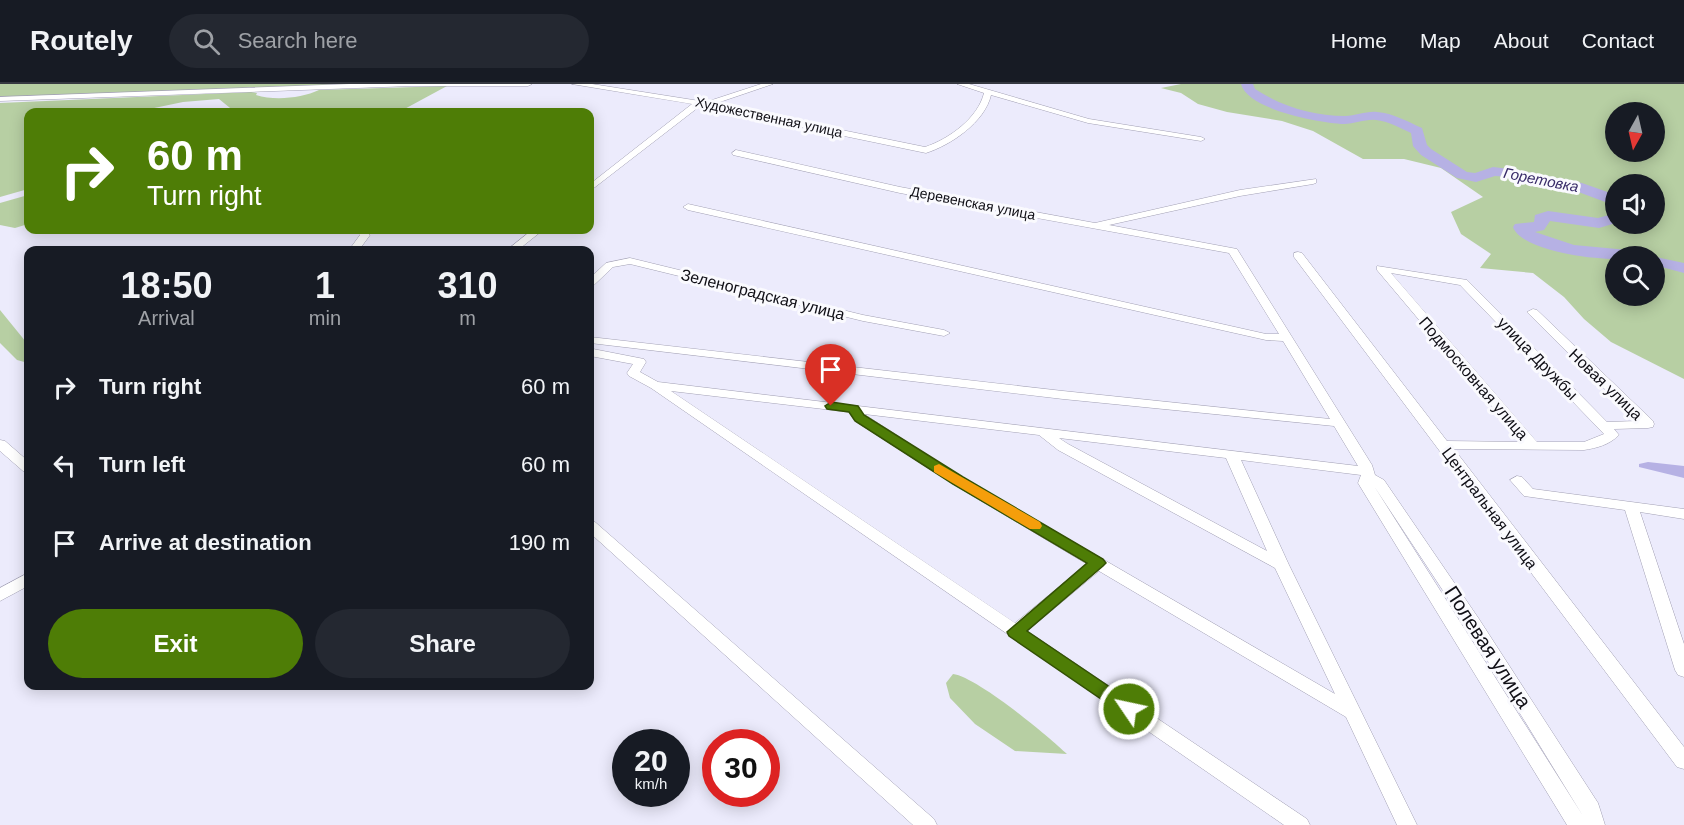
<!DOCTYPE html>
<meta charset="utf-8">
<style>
:root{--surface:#171b24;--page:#242831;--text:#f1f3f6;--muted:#9ea1a6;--line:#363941;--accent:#4e7d06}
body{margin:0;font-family:Helvetica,sans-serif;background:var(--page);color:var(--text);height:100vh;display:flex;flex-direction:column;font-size:22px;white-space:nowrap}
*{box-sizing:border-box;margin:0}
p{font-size:20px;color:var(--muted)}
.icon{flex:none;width:33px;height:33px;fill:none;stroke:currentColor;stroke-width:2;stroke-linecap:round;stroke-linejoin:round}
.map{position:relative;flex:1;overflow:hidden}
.sheet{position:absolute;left:24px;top:162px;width:570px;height:444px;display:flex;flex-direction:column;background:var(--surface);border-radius:12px;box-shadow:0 3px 15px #0003}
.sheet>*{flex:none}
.guide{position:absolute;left:24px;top:24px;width:570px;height:126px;border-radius:12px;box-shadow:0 3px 15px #0003;background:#4e7d06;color:#fff;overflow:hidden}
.needle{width:39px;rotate:188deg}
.buttons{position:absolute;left:1605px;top:18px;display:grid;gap:12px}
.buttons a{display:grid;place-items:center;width:60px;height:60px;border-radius:50%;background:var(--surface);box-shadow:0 3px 15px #0003;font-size:30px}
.speed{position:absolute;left:612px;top:645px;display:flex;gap:12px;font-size:30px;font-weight:700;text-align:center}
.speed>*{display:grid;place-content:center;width:78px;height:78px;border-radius:50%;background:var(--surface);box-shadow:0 3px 15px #0003;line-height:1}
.speed small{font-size:15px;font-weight:400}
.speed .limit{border:9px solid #d22;background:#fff;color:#111}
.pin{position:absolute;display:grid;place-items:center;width:51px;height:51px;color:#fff;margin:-62px -26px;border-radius:50% 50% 50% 0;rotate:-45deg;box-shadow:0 0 6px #0007}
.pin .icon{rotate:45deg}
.me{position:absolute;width:66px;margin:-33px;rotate:304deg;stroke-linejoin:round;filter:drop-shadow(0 0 4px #0008)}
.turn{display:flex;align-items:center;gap:21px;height:126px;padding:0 24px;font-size:27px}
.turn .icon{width:78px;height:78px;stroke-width:2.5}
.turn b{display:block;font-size:42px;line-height:51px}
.eta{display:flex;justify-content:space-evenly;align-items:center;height:102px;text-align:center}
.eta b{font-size:36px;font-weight:800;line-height:42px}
.primary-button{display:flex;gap:12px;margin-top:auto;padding:12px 24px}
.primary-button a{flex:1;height:69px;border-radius:36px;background:var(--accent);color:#fff;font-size:24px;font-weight:800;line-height:69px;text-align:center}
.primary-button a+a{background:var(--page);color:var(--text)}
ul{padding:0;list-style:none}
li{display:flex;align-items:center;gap:18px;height:78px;padding:0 24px}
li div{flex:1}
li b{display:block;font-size:22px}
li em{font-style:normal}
header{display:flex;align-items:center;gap:36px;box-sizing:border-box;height:84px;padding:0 30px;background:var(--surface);border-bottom:2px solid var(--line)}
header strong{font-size:28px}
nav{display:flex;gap:33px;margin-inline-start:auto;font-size:21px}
.search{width:420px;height:54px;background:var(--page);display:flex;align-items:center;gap:15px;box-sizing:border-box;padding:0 21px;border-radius:33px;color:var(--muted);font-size:22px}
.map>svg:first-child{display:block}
.green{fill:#b7cfa3;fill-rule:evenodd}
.water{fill:#b6b1e4}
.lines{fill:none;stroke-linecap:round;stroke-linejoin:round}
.river{fill:#b6b1e4;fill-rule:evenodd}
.minor-casing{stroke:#a2a0b4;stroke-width:1}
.minor{fill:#fff;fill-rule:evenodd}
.route{fill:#4e7d06;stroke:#335104;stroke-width:1.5}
.slow{fill:#f59e0b}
.labels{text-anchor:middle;stroke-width:6;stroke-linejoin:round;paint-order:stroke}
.far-street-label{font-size:14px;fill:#100f16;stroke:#fafafe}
.far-water-label{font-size:15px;font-style:italic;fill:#382b68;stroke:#fafafe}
.street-label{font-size:16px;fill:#100f16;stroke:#fafafe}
.near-street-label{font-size:20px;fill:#100f16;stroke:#fafafe}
</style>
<header>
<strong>Routely</strong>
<div class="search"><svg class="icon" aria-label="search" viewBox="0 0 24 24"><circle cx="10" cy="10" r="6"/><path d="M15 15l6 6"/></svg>Search here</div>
<nav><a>Home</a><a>Map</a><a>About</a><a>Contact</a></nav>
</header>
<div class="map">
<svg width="1684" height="741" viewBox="0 0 1684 741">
<rect width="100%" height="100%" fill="#ecebfc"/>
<!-- green -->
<path class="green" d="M 0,0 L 371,0 L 0,13 Z
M 1181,0 L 1684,0 L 1684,295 L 1611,258 L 1584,235 L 1564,213 L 1533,189 L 1480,184 L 1491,170 L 1461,150 L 1451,128 L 1483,113 L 1441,84 L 1404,75 L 1363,75 L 1313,47 L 1282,37 L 1227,28 L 1198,20 L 1181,9 L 1161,4 ZM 1616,28 L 1654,28 L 1654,68 L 1616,68 ZM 1616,100 L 1654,100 L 1654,140 L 1616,140 ZM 1616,172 L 1654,172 L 1654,212 L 1616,212 Z
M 447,2 L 399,28 L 235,28 L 219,15 L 183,18 L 135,28 L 28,28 L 28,105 L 0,113 L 0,19 L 251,8 L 257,9 L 256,11 C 275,17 302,14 319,6 Z
M 28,111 L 28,140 L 15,144 L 0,141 L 0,119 Z
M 0,226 L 26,258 L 28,279 L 17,276 L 0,259 Z
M 953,590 C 977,593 1047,651 1067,670 L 1015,667 L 975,640 L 950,614 L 946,599 Z"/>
<!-- water -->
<path class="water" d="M 1648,378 L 1684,382 L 1684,394 L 1639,383 L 1639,380 Z"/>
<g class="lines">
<!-- river -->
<path class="river" d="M 1241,0 L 1253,0 L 1255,5 C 1281,22 1313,32 1345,32 C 1356,32 1366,27 1377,28 C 1393,29 1408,38 1422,44 L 1427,61 L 1431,65 L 1467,88 L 1475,89 L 1493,83 L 1510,85 L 1582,99 L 1616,111 L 1616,122 L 1573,106 L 1510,93 L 1495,92 L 1476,98 L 1457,94 L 1421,71 L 1413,62 L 1411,49 C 1400,44 1388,37 1376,36 C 1365,35 1355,40 1344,40 C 1320,39 1248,26 1241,0 Z
M 1548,127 L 1598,134 L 1616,129 L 1616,139 L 1599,144 L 1550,137 L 1544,146 L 1535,148 L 1574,161 L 1649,168 L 1651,172 L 1684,179 L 1684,189 L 1654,181 L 1654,172 L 1616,172 L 1615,175 C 1591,175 1522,167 1513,143 L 1515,140 L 1534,138 L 1535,131 Z"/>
<!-- minor casing -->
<g class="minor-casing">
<path id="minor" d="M 350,0 L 532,0 L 528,2 L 411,2 L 0,17 L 0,13 Z
M 572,0 L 592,0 L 706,18 L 761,0 L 773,0 L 714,20 L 925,63 C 949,55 978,34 984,9 L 957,0 L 969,0 L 1089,35 L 1201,53 L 1205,55 L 1201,57 L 1088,39 L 991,11 C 985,38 951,61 926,69 L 700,22 L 590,107 L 590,100 L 692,20 Z
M 736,66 L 900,103 L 1095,139 L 1240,106 L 1316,95 L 1316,99 L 1313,100 L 1240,112 L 1109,141 L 1237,165 L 1372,381 L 1375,391 L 1384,396 L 1479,535 L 1598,719 L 1605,741 L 1567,741 L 1358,399 L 1361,391 L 1241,376 L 1289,481 L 1417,741 L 1397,741 L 1346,633 L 1099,487 L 1027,547 L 1307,735 L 1310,741 L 1284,741 L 651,304 L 629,292 L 627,289 L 633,280 L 590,272 L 590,266 L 593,265 L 644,275 L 646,278 L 640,288 L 658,298 L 1358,382 L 1334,342 L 1063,315 L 590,259 L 590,253 L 1063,307 L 1330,335 L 1283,257 L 1266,256 L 688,126 L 683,123 L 688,120 L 1266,250 L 1279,250 L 1229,169 L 900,109 L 733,71 L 732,69 ZM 671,307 L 849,328 L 855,337 L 953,400 L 1087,480 L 1015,539 ZM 864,330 L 1039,351 L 1058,366 L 1275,484 L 1335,610 L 963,394 ZM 1059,354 L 1226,374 L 1267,467 L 1068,360 ZM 1374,402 L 1467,543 L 1583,732 Z
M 354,146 L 364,146 L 370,151 L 359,166 L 349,166 L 360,151 Z
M 532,146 L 543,146 L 518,166 L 507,166 Z
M 1298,168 L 1302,169 L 1447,357 L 1522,358 L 1377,186 L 1377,182 L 1467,196 L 1607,338 L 1637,337 L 1527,228 L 1533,225 L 1537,226 L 1653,337 L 1654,340 L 1653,343 L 1648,344 L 1614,345 L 1619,351 C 1609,361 1597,364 1584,366 L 1454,365 L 1684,663 L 1684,685 L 1677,683 L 1294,173 L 1294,169 ZM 1391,189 L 1460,201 L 1604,350 L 1584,358 L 1537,358 Z
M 630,174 L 863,231 L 944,246 L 950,249 L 944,252 L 863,237 L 630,180 L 613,183 L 594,201 L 590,202 L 590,194 L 606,179 Z
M 0,356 L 5,357 L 28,377 L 28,388 L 23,387 L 0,367 Z
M 1517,392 L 1522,393 L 1533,405 L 1684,425 L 1684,435 L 1640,428 L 1684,560 L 1684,593 L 1678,591 L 1675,586 L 1625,426 L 1524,412 L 1510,396 Z
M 590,436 L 595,438 L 934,735 L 937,741 L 913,741 L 590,449 Z
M 28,489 L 28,502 L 0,517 L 0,504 Z"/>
</g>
<!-- minor -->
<use href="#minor" class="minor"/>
</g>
<!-- route -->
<path class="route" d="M 831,318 L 858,322 L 864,331 L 963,393 L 1103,475 L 1106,479 L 1103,482 L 1027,547 L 1135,620 L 1138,625 L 1135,630 L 1129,632 L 1123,630 L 1009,552 L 1007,548 L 1087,479 L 953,400 L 855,337 L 849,328 L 827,325 L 825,322 Z"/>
<!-- slow -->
<path class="slow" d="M 939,380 L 1040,438 L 1042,442 L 1040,445 L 1030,445 L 934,388 L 934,382 Z"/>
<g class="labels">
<!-- far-street labels -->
<g class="far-street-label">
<text transform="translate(769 33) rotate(12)" y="5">Художественная улица</text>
<text transform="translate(973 119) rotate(11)" y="5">Деревенская улица</text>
</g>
<!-- far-water labels -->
<g class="far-water-label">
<text transform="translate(1541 96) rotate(11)" y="5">Горетовка</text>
</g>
<!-- street labels -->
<g class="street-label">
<text transform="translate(763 210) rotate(14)" y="6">Зеленоградская улица</text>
<text transform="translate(1538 274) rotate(46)" y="6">улица Дружбы</text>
<text transform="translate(1474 294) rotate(49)" y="6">Подмосковная улица</text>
<text transform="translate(1606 300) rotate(44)" y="6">Новая улица</text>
<text transform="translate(1490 424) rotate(53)" y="6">Центральная улица</text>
</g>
<!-- near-street labels -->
<g class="near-street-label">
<text transform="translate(1488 563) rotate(57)" y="7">Полевая улица</text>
</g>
</g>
</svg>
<div class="buttons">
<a><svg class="needle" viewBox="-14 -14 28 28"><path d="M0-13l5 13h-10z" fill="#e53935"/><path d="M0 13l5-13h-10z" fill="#9ea1a6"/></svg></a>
<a><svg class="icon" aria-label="sound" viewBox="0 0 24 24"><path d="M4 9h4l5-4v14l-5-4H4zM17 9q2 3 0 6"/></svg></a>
<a><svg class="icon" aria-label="search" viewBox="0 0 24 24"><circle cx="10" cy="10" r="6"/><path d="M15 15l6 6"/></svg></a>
</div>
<div class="speed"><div>20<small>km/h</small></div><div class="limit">30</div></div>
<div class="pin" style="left:831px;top:322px;background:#d93025"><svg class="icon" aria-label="arrive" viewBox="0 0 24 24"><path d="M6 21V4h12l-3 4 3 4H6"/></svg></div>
<svg class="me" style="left:1129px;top:625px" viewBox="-20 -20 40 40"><circle r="17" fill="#4e7d06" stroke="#fff" stroke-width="3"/><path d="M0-11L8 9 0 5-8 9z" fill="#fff"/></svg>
<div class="guide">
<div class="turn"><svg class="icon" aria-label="right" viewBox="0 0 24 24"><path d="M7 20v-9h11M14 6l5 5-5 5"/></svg><div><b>60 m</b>Turn right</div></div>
</div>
<section class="sheet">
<div class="eta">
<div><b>18:50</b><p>Arrival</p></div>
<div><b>1</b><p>min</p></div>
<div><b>310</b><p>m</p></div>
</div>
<ul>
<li><svg class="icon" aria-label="right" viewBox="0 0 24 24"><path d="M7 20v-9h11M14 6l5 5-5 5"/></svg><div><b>Turn right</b></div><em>60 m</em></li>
<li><svg class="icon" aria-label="left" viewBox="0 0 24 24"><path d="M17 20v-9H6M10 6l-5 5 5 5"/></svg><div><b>Turn left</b></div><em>60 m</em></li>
<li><svg class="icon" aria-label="arrive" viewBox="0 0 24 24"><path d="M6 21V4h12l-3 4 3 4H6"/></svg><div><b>Arrive at destination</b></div><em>190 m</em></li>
</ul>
<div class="primary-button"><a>Exit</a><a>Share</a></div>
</section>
</div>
